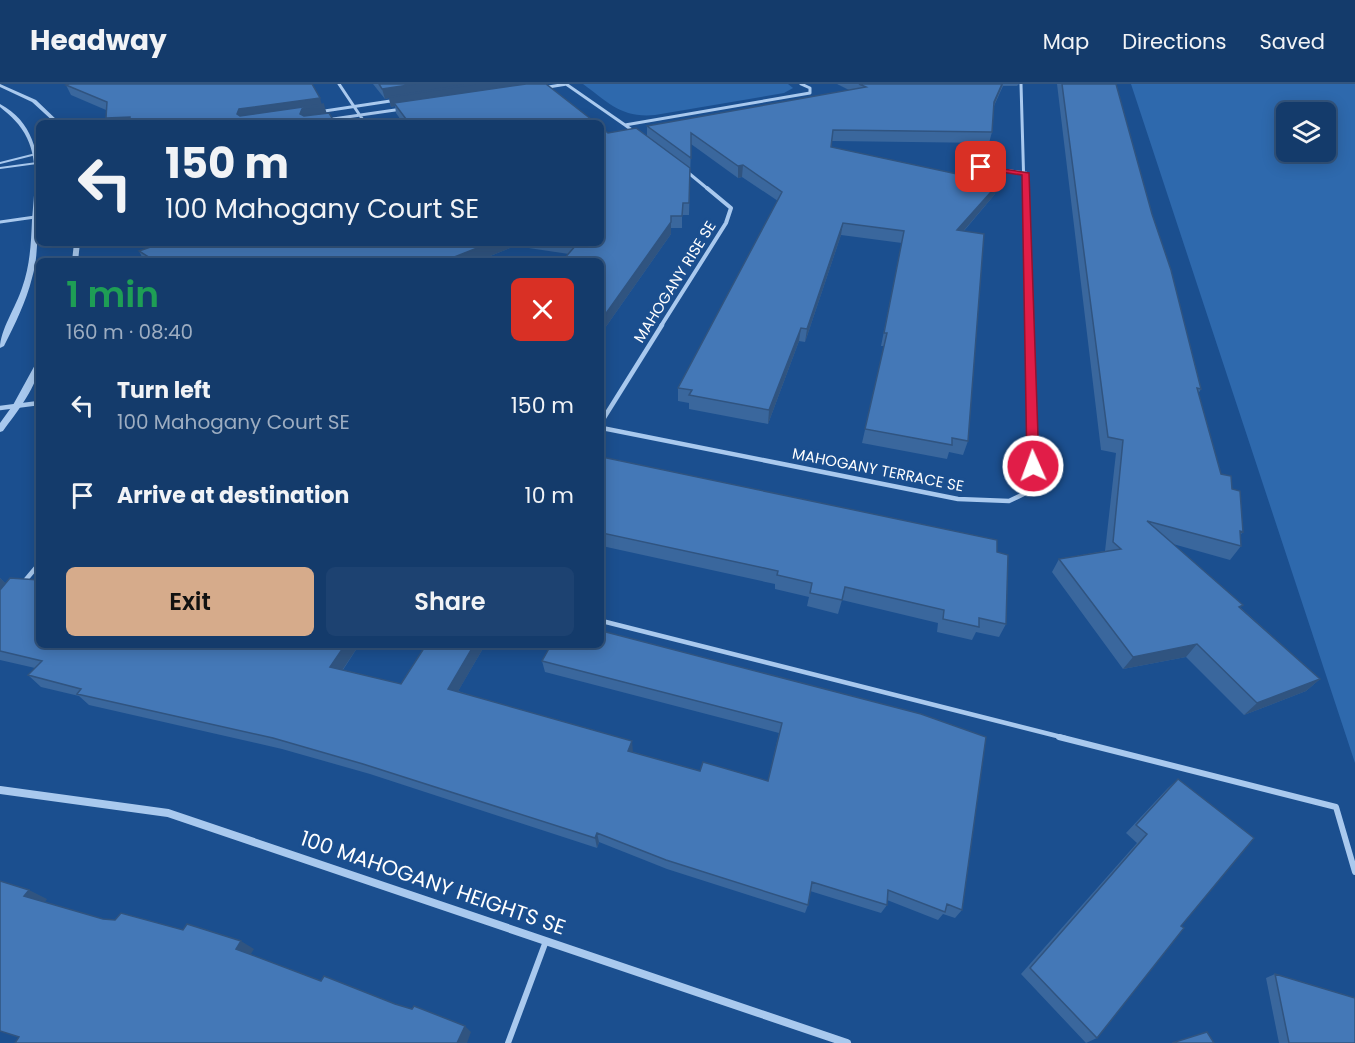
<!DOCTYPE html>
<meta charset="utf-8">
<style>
:root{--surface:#143b6b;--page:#1d4271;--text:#f1f3f6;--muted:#9dadc1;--line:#33557e;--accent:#d6ab8b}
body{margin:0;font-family:Poppins,sans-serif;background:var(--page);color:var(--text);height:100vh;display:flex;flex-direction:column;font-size:22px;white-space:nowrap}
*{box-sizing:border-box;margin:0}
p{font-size:20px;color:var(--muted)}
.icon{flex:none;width:33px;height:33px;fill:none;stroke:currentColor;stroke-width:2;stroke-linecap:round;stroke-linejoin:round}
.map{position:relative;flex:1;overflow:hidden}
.details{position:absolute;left:36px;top:174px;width:568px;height:390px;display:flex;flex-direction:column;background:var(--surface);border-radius:9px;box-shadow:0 3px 15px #0003,0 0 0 2px var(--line)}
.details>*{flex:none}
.top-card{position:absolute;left:36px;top:36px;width:568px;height:126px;border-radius:9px;box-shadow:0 3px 15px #0003,0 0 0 2px var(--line);background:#143b6b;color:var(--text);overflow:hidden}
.controls{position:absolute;left:1276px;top:18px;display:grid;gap:12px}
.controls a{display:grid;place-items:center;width:60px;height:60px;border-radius:9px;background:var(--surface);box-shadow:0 3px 15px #0003,0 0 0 2px var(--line);font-size:30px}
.pin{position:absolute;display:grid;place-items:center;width:51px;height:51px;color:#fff;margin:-26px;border-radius:12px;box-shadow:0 3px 9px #0006}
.me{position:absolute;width:66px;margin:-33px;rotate:358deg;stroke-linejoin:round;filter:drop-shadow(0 0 4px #0008)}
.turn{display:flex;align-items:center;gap:21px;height:126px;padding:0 30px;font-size:27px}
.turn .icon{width:78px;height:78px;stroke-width:2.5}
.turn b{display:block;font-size:42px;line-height:51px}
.round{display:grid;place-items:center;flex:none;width:63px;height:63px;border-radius:9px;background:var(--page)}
.headline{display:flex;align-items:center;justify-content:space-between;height:102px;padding:0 30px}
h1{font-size:36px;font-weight:600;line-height:45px;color:#1e9e55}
.button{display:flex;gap:12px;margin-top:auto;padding:12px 30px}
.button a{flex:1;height:69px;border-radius:9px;background:var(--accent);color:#111;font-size:24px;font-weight:600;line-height:69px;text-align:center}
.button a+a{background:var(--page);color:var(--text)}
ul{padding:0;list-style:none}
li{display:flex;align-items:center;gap:18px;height:90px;padding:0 30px}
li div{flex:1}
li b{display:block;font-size:22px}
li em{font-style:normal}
header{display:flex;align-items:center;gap:36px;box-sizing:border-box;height:84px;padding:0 30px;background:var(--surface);border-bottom:2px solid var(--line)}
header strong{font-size:28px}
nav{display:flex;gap:33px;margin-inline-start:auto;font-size:21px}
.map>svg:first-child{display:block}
.green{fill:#2e69ad;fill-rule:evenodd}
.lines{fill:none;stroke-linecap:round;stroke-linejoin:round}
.service-far3{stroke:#a9c9ee;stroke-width:2}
.service-far2{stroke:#a9c9ee;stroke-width:3}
.service-far1{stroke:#a9c9ee;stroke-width:4.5}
.service{stroke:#a9c9ee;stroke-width:6}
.minor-far3{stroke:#a9c9ee;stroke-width:3}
.minor-far2{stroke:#a9c9ee;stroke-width:4}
.minor-far1{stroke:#a9c9ee;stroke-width:4.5}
.minor{stroke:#a9c9ee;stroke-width:8}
.tertiary{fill:#a9c9ee;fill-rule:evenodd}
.wall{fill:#3a679d}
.shaded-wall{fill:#305480}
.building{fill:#4478b7;stroke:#305480;stroke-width:1.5}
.route{fill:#e11d48;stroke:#92132f;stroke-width:1.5}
.labels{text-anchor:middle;stroke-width:6;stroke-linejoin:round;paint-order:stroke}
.far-street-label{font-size:15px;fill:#fff;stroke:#1b4f8f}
.near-street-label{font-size:21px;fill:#fff;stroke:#1b4f8f}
</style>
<header>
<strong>Headway</strong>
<nav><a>Map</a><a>Directions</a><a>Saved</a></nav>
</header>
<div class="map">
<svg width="1355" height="959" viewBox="0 0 1355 959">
<rect width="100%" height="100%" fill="#1b4f8f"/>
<!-- green -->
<path class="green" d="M 583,0 L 788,0 L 793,4 L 784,9 L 655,31 C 621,34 609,19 583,0 Z
M 1131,0 L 1355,0 L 1355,679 ZM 1326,28 L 1326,68 L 1287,68 L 1287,28 Z"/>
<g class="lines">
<!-- service-far3 -->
<path class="service-far3" d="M 0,79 L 36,70
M 0,84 L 37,79"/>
<!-- service-far2 -->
<path class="service-far2" d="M 0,138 L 35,133"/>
<!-- service-far1 -->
<path class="service-far1" d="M 23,499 L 39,480
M 602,537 L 1065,654"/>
<!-- service -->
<path class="service" d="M 1059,653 L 1336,723 L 1355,788
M 508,959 L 546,857"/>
<!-- minor-far3 -->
<path class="minor-far3" d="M 339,0 L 365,39
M 566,0 L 625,41 L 810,9 L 810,4 L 801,0
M 1021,0 L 1024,105
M 542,4 L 567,0
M 318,28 L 397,16
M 326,36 L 402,25
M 625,41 L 636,49
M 981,83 L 1026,89
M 685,86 L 708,105"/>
<!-- minor-far2 -->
<path class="minor-far2" d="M 1024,104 L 1029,242
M 661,242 L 726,139 L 731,124 L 707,104"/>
<!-- minor-far1 -->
<path class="minor-far1" d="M 0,324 L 39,319
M 602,337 L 662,241
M 602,344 L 958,415 L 1009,417 L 1034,405 L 1029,241"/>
<!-- minor -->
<path class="minor" d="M 0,706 L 168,729 L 847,959"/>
<!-- tertiary -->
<path class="tertiary" d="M 0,0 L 36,16 L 60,39 L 55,39 L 32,18 L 0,3 Z
M 0,20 C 43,43 41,91 38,134 C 37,155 38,174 32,194 C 26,218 15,240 4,262 L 0,264 C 0,246 16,223 22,204 C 30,182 31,160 32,136 C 34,109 39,79 27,54 C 21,41 11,32 0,23 Z
M 74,159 L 80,159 L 78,177 L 72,177 Z
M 36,279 L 39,279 C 39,301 16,329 3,347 L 0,348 L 0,339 L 13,321 Z"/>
</g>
<!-- wall -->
<path class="wall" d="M 373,0 L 546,0 L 596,39 L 403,39 L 396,29 L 395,22 L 391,23 L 389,14 L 385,15 Z
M 837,0 L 1019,0 L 1017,2 L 1003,2 L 994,22 L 992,48 L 989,59 L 832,57 L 831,63 L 995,110 L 964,147 L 968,357 L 963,371 L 949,368 L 947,375 L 862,359 L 884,262 L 881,262 L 902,159 L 841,151 L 805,258 L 799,257 L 768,340 L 689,325 L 689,319 L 678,317 L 678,304 L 778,117 L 742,93 L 738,94 L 691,60 L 689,131 L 682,131 L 682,144 L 671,144 L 671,150 L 605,244 L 606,256 L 602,262 L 602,177 L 569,170 L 515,162 L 478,177 L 144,177 L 139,167 L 162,159 L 602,159 L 608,49 L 647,52 L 647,42 L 849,6 Z
M 1057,0 L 1116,0 L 1201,305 L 1198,310 L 1221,390 L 1232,405 L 1243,448 L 1240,451 L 1241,462 L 1230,476 L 1173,460 L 1241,524 L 1320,595 L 1306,607 L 1244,631 L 1186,573 L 1123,585 L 1052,488 L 1059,475 L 1105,467 L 1116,369 L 1101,366 Z
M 66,1 L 322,21 L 327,29 L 335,39 L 108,39 L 106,34 L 106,26 L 71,11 Z
M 602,373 L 997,468 L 1006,540 L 999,553 L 976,548 L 972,556 L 937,548 L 938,539 L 842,516 L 838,530 L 807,522 L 809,513 L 775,505 L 775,500 L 602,462 Z
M 0,494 L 6,500 L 359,561 L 343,586 L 401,600 L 426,561 L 485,561 L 458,607 L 633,668 L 700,687 L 768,697 L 779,649 L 545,588 L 542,577 L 921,630 L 962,826 L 955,834 L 943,830 L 938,836 L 887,816 L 887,821 L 881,829 L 810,807 L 808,821 L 805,829 L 667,785 L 599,758 L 597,764 L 370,690 L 282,665 L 89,621 L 79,612 L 41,603 L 28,591 L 35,584 L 0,576 Z
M 1178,695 L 1181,842 L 1097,954 L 1086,959 L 1021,890 L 1137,759 L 1126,749 L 1168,704 Z
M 1275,890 L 1355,959 L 1279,959 L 1266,894 Z"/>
<!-- shaded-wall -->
<path class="shaded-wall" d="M 415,0 L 536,0 L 394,19 L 395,22 L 391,23 L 389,14 L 385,15 L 382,5 Z
M 1002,0 L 1003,0 L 991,28 L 994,18 Z
M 320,14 L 322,21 L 324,20 L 327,31 L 243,35 L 237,30 L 239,25 Z
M 743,81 L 742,93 L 738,94 L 738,82 Z
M 999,99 L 995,110 L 954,158 L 957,146 Z
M 671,132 L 671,150 L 605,244 L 606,256 L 602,262 L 602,235 Z
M 843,139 L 841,151 L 805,258 L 807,245 Z
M 490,159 L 514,159 L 515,162 L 478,177 L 444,177 Z
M 801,244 L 799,257 L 768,340 L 769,326 Z
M 0,494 L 12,505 L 0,519 Z
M 1197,560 L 1186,573 L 1123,585 L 1133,573 Z
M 345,561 L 359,561 L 337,594 L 330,583 Z
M 474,561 L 485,561 L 453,616 L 448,605 Z
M 1320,595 L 1306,607 L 1244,631 L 1257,619 Z
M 632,657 L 633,668 L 629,677 L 628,667 Z
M 597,749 L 599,758 L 597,764 L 595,754 Z
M 29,806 L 47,815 L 43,821 L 24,812 Z
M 241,857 L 254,865 L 249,873 L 236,865 Z
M 465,942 L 471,948 L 467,959 L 457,959 Z"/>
<!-- building -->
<path class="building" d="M 69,0 L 312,0 L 320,14 L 239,25 L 237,30 L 240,32 L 324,20 L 302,25 L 300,30 L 304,32 L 329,29 L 335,39 L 130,39 L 130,33 L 106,34 L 107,18 L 66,1 Z
M 379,0 L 415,0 L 382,5 Z
M 470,0 L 475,0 L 389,13 Z
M 526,0 L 546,0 L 596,39 L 409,39 L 394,19 Z
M 859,0 L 1002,0 L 994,18 L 992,48 L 833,46 L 831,63 L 999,99 L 957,146 L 984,150 L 968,357 L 952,354 L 952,361 L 865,345 L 887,249 L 884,249 L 904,147 L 843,139 L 807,245 L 801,244 L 769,326 L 689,311 L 692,306 L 678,304 L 782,108 L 743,81 L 738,82 L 691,49 L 691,74 L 647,42 L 866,3 Z
M 1062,0 L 1116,0 L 1152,130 L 1171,186 L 1201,305 L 1197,304 L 1221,390 L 1231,392 L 1232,405 L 1240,407 L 1243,448 L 1240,447 L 1241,462 L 1147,437 L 1243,521 L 1239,523 L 1320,595 L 1257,619 L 1197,560 L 1133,573 L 1059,475 L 1121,465 L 1113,458 L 1123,356 L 1108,353 Z
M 602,44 L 608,49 L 636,44 L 690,84 L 689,119 L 683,119 L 682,132 L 671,132 L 671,138 L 602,235 L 602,177 L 562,177 L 578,159 L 602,159 Z
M 162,159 L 490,159 L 444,177 L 155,177 L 139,167 Z
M 602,373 L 997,456 L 997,468 L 1008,471 L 1006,540 L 979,534 L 979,543 L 943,535 L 944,526 L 845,503 L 842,516 L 810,509 L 812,499 L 777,491 L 778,487 L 602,449 Z
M 10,494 L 39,496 L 39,561 L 345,561 L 330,583 L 401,600 L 426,561 L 474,561 L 448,605 L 632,657 L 628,667 L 700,687 L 703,678 L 768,697 L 782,639 L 542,577 L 551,561 L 602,561 L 602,547 L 921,630 L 986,653 L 962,826 L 947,820 L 945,828 L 888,806 L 887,821 L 812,798 L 808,821 L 666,776 L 597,749 L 595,754 L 363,680 L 273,654 L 77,610 L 81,605 L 28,591 L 42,577 L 0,567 L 0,506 Z
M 1178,695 L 1254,754 L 1181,842 L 1184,844 L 1097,954 L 1030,884 L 1147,750 L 1136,741 Z
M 0,797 L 29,806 L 24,812 L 103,835 L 115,836 L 121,829 L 183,846 L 187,840 L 241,857 L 236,865 L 321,897 L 324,892 L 395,920 L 412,925 L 414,922 L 465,942 L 457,959 L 15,959 L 19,953 L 0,947 Z
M 1275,890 L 1355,914 L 1355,959 L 1289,959 Z
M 1207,948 L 1214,959 L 1172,959 Z"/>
<!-- route -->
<path class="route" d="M 978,81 L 1029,89 L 1039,382 L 1033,386 L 1027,382 L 1022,91 L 981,85 Z"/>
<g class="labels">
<!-- far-street labels -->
<g class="far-street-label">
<text transform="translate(675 198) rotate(-58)" y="5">MAHOGANY RISE SE</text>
<text transform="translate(878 386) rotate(11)" y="5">MAHOGANY TERRACE SE</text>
</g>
<!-- near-street labels -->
<g class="near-street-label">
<text transform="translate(433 799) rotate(19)" y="7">100 MAHOGANY HEIGHTS SE</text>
</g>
</g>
</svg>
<div class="controls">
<a><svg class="icon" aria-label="layers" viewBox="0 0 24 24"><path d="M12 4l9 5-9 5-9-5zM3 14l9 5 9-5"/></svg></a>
</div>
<div class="pin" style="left:981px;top:83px;background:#d93025"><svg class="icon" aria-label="arrive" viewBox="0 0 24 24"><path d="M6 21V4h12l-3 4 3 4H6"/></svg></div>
<svg class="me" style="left:1033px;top:382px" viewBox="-20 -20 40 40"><circle r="17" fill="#e11d48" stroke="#fff" stroke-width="3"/><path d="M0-11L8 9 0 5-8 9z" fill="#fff"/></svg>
<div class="top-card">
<div class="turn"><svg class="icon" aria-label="left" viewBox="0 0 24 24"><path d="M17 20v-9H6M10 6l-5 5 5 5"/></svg><div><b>150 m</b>100 Mahogany Court SE</div></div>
</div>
<section class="details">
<div class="headline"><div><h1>1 min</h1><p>160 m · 08:40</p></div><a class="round" style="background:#d93025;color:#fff"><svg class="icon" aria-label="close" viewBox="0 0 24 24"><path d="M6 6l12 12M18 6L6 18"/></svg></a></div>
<ul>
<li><svg class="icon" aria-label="left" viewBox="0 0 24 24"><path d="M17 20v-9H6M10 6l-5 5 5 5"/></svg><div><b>Turn left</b><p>100 Mahogany Court SE</p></div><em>150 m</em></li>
<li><svg class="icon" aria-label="arrive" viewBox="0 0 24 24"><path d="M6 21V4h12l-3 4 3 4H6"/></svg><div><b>Arrive at destination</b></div><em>10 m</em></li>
</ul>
<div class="button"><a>Exit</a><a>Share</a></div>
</section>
</div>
